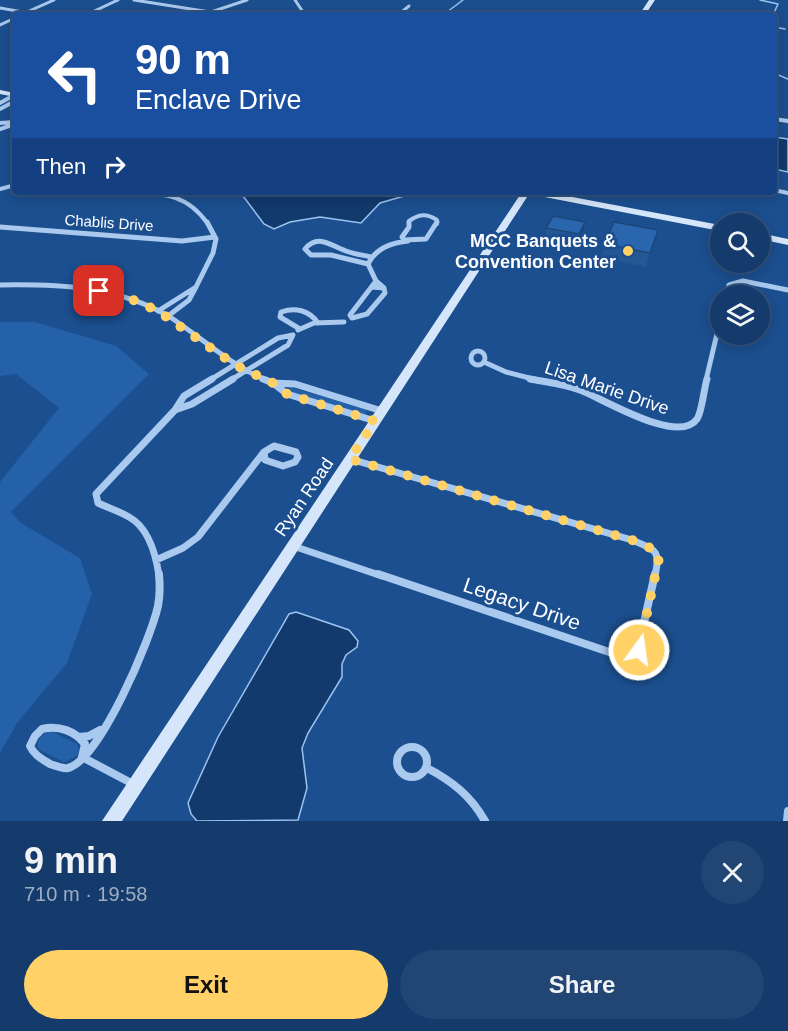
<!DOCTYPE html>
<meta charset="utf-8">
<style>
:root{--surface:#143b6b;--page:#214673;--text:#f1f3f6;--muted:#9dadc1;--line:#33557e;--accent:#ffd166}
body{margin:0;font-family:Arial,sans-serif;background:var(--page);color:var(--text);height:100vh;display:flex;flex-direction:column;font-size:22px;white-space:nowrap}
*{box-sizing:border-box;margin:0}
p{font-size:20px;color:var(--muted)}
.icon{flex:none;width:33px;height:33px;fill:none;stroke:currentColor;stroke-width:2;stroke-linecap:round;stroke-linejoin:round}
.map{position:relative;height:821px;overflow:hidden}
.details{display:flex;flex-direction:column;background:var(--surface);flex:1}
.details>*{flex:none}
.guide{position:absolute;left:12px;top:12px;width:765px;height:183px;border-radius:6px;box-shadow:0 3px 15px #0003,0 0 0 2px var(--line);background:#1a4fa0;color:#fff;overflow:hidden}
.buttons{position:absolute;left:710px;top:213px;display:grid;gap:12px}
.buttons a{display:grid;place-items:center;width:60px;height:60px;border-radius:50%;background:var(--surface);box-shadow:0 3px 15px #0003,0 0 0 2px var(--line);font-size:30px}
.pin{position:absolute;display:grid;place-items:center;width:51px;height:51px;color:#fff;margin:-26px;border-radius:12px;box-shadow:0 3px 9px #0006}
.me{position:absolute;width:66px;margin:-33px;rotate:14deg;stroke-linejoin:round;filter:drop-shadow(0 0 4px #0008)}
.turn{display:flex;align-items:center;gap:21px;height:126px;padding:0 24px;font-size:27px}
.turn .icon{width:78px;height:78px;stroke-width:2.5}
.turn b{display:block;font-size:42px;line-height:51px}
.then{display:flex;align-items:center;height:57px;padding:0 24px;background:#0003;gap:12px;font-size:22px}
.round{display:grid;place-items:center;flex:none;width:63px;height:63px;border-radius:32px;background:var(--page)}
.summary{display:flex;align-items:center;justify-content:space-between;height:102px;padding:0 24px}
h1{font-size:36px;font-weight:700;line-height:45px}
.cta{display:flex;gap:12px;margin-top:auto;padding:12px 24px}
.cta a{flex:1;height:69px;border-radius:36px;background:var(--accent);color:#111;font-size:24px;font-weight:700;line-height:69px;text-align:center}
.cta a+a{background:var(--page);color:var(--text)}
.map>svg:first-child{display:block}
.green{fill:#2461a8}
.water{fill:#123a6d;stroke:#9cc4f0;stroke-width:1.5}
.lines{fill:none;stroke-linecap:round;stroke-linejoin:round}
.stream{stroke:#9cc4f0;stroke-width:1.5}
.street-far4{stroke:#a9c9ee;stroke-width:3}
.street-far3{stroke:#a9c9ee;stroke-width:4}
.street-far2{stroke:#a9c9ee;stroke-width:5}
.street-far1{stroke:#a9c9ee;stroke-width:7}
.street{stroke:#a9c9ee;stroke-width:8}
.secondary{fill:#d6e6fa;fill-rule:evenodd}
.wall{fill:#245895}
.shaded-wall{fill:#1d4779}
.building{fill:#2a66ad;stroke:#1d4779;stroke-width:1.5}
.route{stroke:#ffd166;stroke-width:10;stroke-dasharray:0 18}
.poi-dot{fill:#ffd166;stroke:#1b4f8f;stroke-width:2}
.labels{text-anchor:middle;stroke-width:6;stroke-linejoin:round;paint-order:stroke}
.far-street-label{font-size:15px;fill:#fff;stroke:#1b4f8f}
.poi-label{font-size:18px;font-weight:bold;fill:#fff;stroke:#1b4f8f;text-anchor:end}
.street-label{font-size:18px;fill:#fff;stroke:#1b4f8f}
.near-street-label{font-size:21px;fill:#fff;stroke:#1b4f8f}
</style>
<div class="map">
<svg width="788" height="821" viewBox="0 0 788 821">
<rect width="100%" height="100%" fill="#1b4f8f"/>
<!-- green -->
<path class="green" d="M 0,322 L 35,322 L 116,346 L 149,374 L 11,512 L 21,523 L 80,558 L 92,594 L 67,663 L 17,723 L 0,753 L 0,482 L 59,408 L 16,374 L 0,376 Z
M 289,387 L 366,409 L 367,413 L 363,414 L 288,391 Z
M 51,731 L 77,744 L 79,750 L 77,756 L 64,762 L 38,749 C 36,739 42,734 51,731 Z"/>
<!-- water -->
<path class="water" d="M 774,137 L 788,139 L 788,172 L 774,169 Z
M 240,192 L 296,192 L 333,196 L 355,192 L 418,192 L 380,203 L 361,223 L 320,217 L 290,222 L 274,229 L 264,224 Z
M 296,612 L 349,630 L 358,641 L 357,647 L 346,655 L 342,664 L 342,677 L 308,733 L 302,748 L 307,788 L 298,820 L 197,821 L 191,814 L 188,803 L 218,737 L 289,614 Z"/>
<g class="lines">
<!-- stream -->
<path class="stream" d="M 760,0 L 778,4 L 773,15
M 443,15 L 463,0
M 774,27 L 785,29
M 774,73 L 788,79"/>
<!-- street-far4 -->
<path class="street-far4" d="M 134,0 L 210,12
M 295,0 L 305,15
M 0,8 L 40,15
M 27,12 L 54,0
M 208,13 L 247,0
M 86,15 L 118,0
M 270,15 L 302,11
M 398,15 L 409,6
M 0,25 L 15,18
M 6,100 L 15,95"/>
<!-- street-far3 -->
<path class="street-far3" d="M 0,103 L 9,98
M 0,109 L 15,101
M 774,119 L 788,121
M 0,123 L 15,122
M 0,129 L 15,124
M 0,189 L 15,185
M 774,190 L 788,193
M 123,192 C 159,194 185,191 208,224
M 409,224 L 409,221 C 419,214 426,213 437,220 L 437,224"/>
<!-- street-far2 -->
<path class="street-far2" d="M 409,222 L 409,227 L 402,237 L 404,240 L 426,239 L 437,222
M 0,227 L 182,241 L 215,237
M 368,264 L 331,255 L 311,255 L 305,249 C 318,233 331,246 346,251 C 354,254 363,255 371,257
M 376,281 L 368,264 C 376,248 391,243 408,241
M 376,281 L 384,288 L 385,293 L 367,314 L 352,318 L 350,315 Z
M 0,285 C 58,284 118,286 170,317 C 202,338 230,365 266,380
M 196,287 L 213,253 L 216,239 L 207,222
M 372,287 L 384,288
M 726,296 L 729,285 L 743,281 L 788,290
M 158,311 L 196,287 L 189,300 L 168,316
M 300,329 L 280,317 L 281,312 C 295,307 309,310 318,323
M 298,330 L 314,323 L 344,322
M471 358a7 7 0 1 1 14 0a7 7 0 1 1-14 0Z
M 484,362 L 506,372 L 537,380
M 210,380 L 278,338 L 293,335 L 288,345 L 231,380
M 706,380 L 720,321"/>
<!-- street-far1 -->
<path class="street-far1" d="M 212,379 L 184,396 L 175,410 L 192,404 L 233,379
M 263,379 L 273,383
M 530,379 C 546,382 564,384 580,390 C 600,397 678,446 697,419 C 702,412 704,388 707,379
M 375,421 L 287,394 L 273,383 L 295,384 L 382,411
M 274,446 L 296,452 L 298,457 L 295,462 L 283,466 L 265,460 L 264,452 Z
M 350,459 L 632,540 C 655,550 661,549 655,576
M 293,546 L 382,576
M 156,560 L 183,548 L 198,537 L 264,452
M 159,576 C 156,555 149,528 129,517 C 119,511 108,508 98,503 L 96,494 L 175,410"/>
<!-- street -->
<path class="street" d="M 378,574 L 621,656 L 632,656 L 637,653 L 655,574
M 79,737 L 89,736 L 100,730
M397 762a15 15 0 1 1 30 0a15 15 0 1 1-30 0Z
M 82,757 L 85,744 C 75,731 59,725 42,729 L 35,736 L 30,746 C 34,755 42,759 50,764 C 56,766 62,769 68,768 C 100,760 151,638 158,606 C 160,596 160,585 159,574
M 82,757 L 135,785
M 427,768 C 452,781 471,796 485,821
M 787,821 L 788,811"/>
<!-- secondary -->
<path class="secondary" d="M 649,0 L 655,0 L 645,15 L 639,15 Z
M 0,90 L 15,93 L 15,97 L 0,94 Z
M 522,192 L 546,192 L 720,225 L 720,231 L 529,194 L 122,821 L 102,821 Z
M 759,233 L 788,239 L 788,245 L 759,239 Z"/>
</g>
<!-- wall -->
<path class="wall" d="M 585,222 L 583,233 L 577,245 L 545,238 L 546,228 Z
M 604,244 L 654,244 L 646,267 L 601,258 Z"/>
<!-- shaded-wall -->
<path class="shaded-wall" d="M 585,222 L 583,233 L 577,245 L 579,234 Z
M 658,230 L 654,244 L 646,267 L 650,253 Z"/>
<!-- building -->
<path class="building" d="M 553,216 L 585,222 L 579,234 L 546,228 Z
M 614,222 L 658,230 L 650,253 L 604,244 Z"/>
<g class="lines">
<!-- route -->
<path class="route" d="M 99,291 L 131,299 L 158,311 L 235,365 L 273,383 L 287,394 L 375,421 L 350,459 L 632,540 L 655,550 L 659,558 L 639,650"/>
</g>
<!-- markers -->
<circle class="poi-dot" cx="628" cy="251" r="6"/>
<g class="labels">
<!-- far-street labels -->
<g class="far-street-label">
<text transform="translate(109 223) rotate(4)" y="5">Chablis Drive</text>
</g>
<!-- poi labels -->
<g class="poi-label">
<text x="616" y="247">MCC Banquets &amp;<tspan x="616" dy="21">Convention Center</tspan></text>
</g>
<!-- street labels -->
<g class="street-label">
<text transform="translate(607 388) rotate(19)" y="6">Lisa Marie Drive</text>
<text transform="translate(304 497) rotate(-56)" y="6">Ryan Road</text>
</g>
<!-- near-street labels -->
<g class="near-street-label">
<text transform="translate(522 604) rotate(19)" y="7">Legacy Drive</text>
</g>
</g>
</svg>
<div class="buttons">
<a><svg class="icon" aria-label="search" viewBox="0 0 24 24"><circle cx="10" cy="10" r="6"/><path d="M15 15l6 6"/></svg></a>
<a><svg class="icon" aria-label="layers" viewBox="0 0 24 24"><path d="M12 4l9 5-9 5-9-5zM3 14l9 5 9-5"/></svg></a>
</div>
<div class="pin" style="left:99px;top:291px;background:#d93025"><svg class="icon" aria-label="arrive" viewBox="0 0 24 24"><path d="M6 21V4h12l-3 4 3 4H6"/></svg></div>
<svg class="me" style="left:639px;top:650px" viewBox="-20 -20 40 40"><circle r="17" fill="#ffd166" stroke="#fff" stroke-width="3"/><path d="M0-11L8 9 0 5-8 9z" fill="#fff"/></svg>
<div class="guide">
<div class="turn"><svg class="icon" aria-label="left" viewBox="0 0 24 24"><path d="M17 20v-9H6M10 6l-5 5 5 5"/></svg><div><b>90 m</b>Enclave Drive</div></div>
<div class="then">Then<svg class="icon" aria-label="right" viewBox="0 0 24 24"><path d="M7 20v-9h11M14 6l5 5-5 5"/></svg></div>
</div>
</div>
<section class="details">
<div class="summary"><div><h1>9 min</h1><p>710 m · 19:58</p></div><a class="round"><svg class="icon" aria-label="close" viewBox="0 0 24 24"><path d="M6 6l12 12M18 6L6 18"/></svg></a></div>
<div class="cta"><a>Exit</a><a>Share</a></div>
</section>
